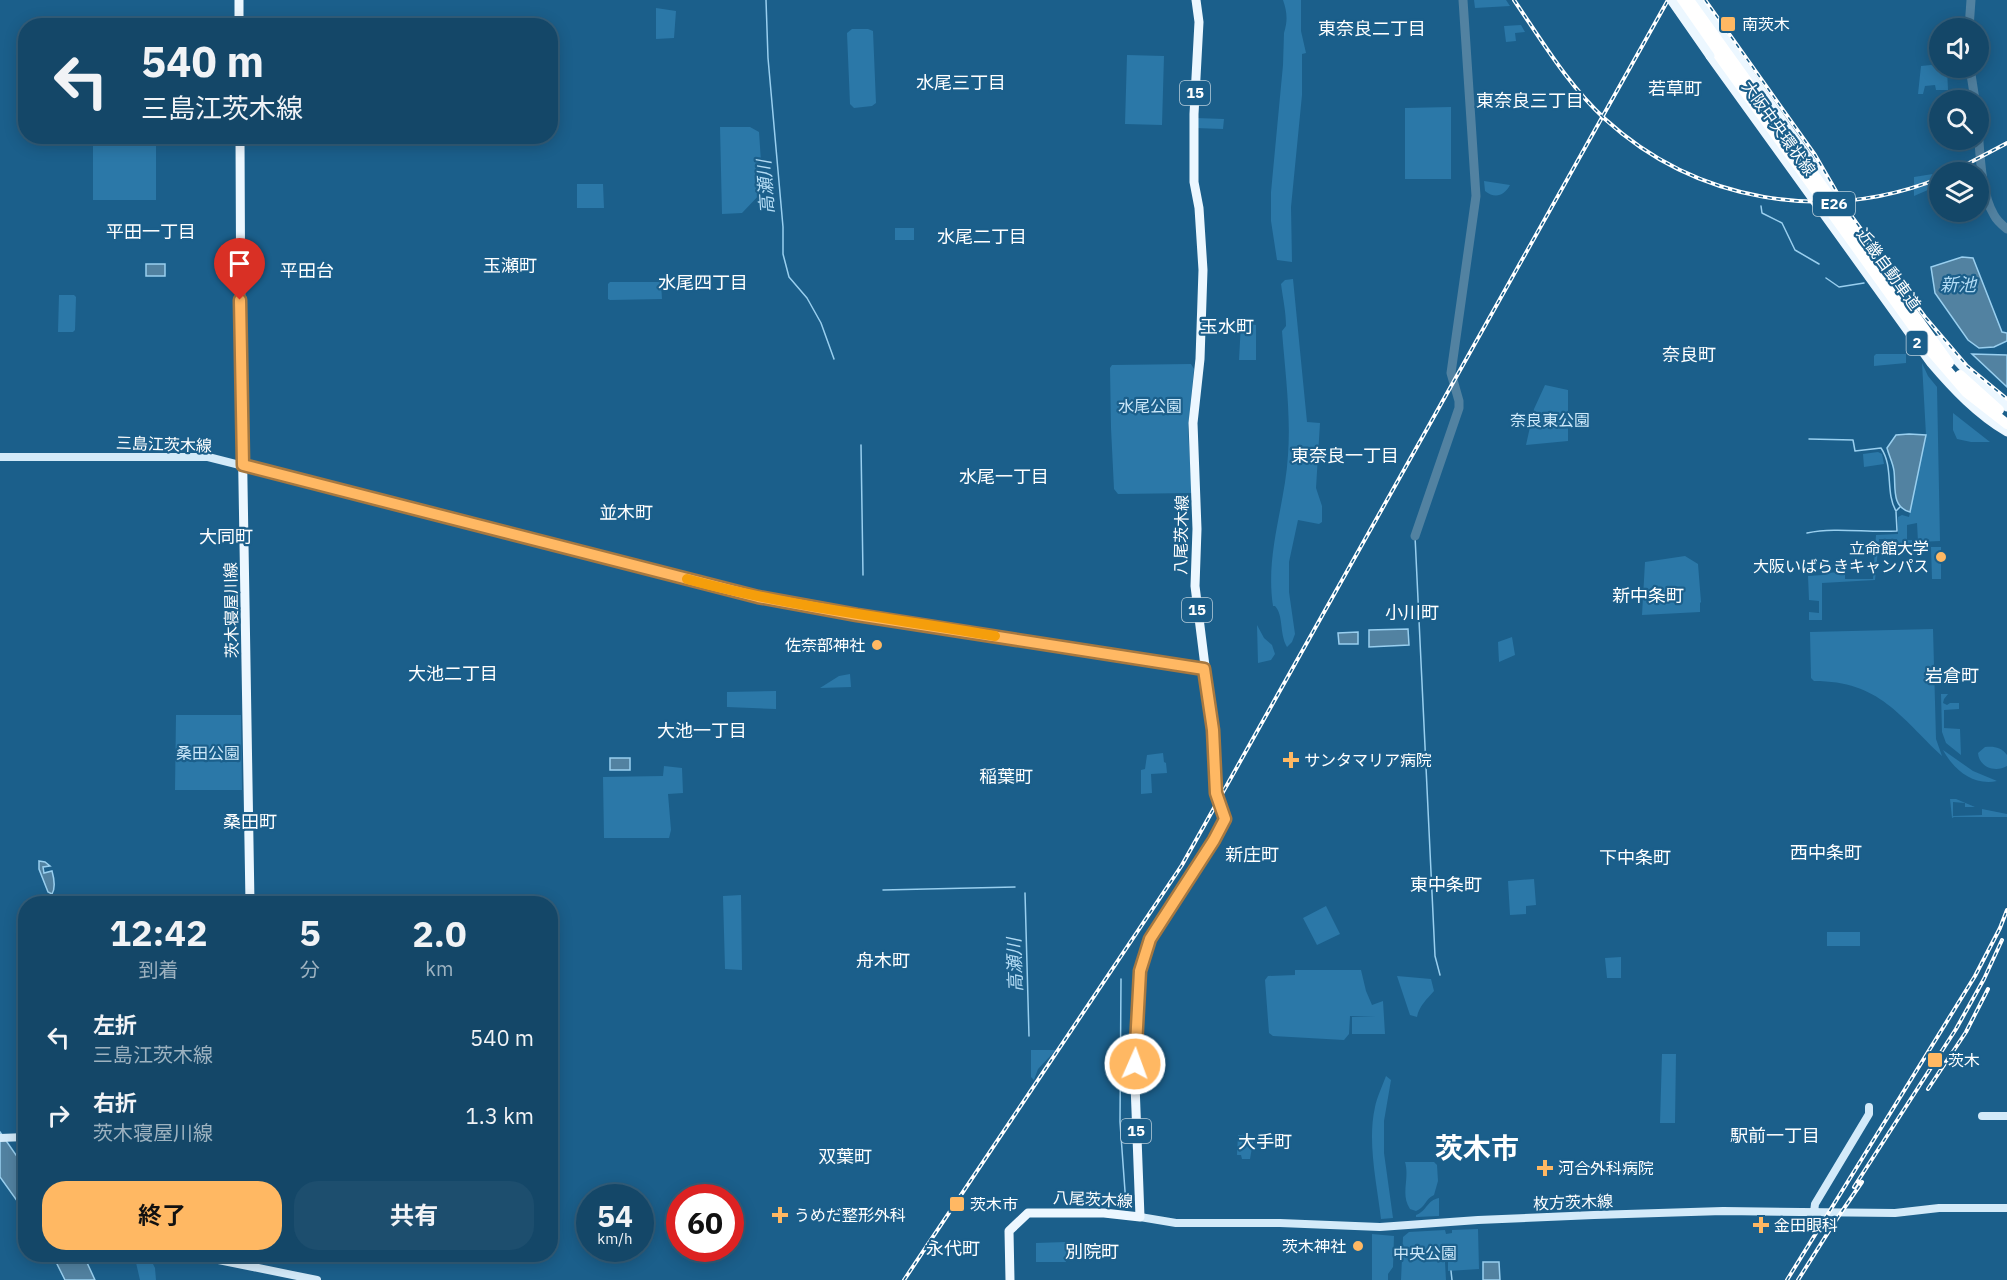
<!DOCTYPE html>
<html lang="ja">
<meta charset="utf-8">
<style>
:root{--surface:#144768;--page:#1d4e6e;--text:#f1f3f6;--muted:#9db2c0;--line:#335f7c;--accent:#ffb863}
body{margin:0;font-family:"IBM Plex Sans","Noto Sans JP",sans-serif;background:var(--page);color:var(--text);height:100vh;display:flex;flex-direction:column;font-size:22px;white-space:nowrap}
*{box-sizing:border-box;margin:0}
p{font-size:20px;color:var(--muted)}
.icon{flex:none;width:33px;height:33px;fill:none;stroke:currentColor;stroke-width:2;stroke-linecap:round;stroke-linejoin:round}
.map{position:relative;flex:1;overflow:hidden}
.details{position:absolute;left:18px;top:896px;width:540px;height:366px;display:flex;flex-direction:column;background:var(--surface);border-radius:24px;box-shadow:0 3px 15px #0003,0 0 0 2px var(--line)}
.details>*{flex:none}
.top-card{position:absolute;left:18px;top:18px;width:540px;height:126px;border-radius:24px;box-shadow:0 3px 15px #0003,0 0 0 2px var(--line);background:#144768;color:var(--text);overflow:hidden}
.tools{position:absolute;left:1929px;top:18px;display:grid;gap:12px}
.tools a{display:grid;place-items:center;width:60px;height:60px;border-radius:50%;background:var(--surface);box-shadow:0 3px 15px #0003,0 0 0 2px var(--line);font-size:30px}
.speed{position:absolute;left:576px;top:1184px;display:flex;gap:12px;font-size:30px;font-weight:700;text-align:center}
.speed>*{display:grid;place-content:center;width:78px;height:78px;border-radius:50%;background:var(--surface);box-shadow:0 3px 15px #0003,0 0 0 2px var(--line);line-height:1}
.speed small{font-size:15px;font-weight:400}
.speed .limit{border:9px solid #d22;background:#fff;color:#111}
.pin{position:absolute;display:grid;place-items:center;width:51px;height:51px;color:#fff;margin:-62px -26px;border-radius:50% 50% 50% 0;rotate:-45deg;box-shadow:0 0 6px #0007}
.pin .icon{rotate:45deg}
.me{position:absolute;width:66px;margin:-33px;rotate:2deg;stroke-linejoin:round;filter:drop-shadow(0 0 4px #0008)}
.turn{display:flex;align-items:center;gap:21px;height:126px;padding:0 24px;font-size:27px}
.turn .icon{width:78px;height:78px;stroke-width:2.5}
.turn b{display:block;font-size:42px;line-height:51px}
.eta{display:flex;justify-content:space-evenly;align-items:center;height:102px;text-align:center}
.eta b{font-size:36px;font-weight:700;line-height:42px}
.button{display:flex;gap:12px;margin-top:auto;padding:12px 24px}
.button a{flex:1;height:69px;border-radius:24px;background:var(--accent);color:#111;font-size:24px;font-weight:700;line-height:69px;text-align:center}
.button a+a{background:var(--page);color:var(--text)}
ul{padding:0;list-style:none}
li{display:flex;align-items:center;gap:18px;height:78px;padding:0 24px}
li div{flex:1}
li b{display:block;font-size:22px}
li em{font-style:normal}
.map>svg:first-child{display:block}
.green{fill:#2b78a8}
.water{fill:#5282a1;stroke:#99cfef;stroke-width:1.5}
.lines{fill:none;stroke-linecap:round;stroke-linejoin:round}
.stream{stroke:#99cfef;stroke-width:1.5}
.river{stroke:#5282a1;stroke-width:9}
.secondary{stroke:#d3eaf9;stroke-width:8}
.primary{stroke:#ecf7ff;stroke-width:9}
.highway{stroke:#fff;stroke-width:10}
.rail-casing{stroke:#fff;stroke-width:4}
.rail{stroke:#1b5f8b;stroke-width:1.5;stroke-dasharray:4.5;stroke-linecap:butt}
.primary-bridge{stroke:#ecf7ff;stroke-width:9}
.route-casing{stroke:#a67840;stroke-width:15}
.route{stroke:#ffb863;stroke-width:10}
.slow{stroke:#f59e0b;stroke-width:10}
.poi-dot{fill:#ffb863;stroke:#1b5f8b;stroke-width:2}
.labels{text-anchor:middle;stroke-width:4.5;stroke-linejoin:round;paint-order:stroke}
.shield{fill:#1b5f8b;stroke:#bbcfdc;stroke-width:1.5}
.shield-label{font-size:15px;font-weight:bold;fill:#fff}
.poi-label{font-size:16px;fill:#fff;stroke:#1b5f8b;text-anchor:start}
.street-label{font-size:16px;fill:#fff;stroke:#1b5f8b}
.park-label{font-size:16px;fill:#cce8fa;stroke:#1b5f8b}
.neighbourhood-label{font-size:18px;fill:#fff;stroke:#1b5f8b}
.water-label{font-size:18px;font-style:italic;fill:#b2dbf4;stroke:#1b5f8b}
.town-label{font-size:28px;font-weight:bold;fill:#fff;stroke:#1b5f8b}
</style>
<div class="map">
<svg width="2007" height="1280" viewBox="0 0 2007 1280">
<rect width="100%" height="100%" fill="#1b5f8b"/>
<!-- green -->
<path class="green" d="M 1283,0 L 1301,0 L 1301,31 L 1306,53 L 1302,54 L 1302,95 L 1291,207 L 1292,262 L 1277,260 L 1271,221 L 1271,192 L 1283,65 L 1284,33 C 1288,20 1287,12 1283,0 Z
M 1474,0 L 1506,0 L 1510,6 L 1475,8 Z
M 656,8 L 676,11 L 674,38 L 656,39 Z
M 1521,25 L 1525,32 L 1515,33 L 1516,41 L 1506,42 L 1504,26 Z
M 852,29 L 868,29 L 873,31 L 876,103 L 872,106 L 854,108 L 850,104 L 847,33 Z
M 1127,55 L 1164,56 L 1162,125 L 1125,124 Z
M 1931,65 L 1947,68 L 1948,90 L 1936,90 L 1935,85 L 1925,86 L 1923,94 L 1918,94 L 1921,66 Z
M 1451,107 L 1451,179 L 1405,179 L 1405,108 Z
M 1196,118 L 1224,119 L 1223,129 L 1195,128 Z
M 720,127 L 750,127 L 759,132 L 763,191 L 742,213 L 722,214 Z
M 93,137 L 156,137 L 156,200 L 93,200 Z
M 467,137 L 506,137 L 506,144 L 467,143 Z
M 1939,173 L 1939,183 L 1937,186 L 1914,196 L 1914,177 Z
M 1484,181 L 1510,185 C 1504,196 1495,199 1485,191 Z
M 577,184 L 603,184 L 604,208 L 577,208 Z
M 895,228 L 914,228 L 914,240 L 895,240 Z
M 1293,279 L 1307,422 L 1320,423 L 1316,488 L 1322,506 L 1322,522 L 1319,524 L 1298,520 L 1289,562 L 1289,592 L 1295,634 L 1292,642 L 1287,647 C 1279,633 1284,616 1275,606 L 1273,606 C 1265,554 1285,506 1288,455 C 1291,414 1285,371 1282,331 L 1286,326 C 1286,312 1283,299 1281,284 L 1285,280 Z
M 610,282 L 659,282 L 661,283 L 662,299 L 610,300 L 608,299 L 608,284 Z
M 59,295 L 74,295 L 76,297 L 75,330 L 73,332 L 58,332 Z
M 1241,323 L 1256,325 L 1256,360 L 1239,360 Z
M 1876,354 L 1906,354 L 1906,363 L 1874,366 L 1874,356 Z
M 1922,363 L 1928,376 L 1937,387 L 1940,541 L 1918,542 L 1917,523 L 1907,525 L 1907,540 L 1912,540 L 1912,543 L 1898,543 L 1897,539 L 1879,539 L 1875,580 L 1822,583 L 1822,620 L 1809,620 L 1809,612 L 1819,613 L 1819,601 L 1809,600 L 1808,576 L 1823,575 L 1823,573 L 1845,572 L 1845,579 L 1823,579 L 1873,579 L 1876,535 L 1898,534 L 1898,517 L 1902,515 L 1909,517 L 1926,435 Z
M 1191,364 L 1194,369 L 1188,429 L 1192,493 L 1118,494 L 1114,489 L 1111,428 L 1110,368 L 1112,365 Z
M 1545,385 L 1568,390 L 1568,441 L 1526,445 L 1534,409 Z
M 1953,413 L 1990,442 L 1971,442 L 1957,439 L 1953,430 Z
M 1878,452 L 1882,454 L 1884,464 L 1864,467 L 1863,454 Z
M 1931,547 L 1941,547 L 1941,579 L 1932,579 Z
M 1685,556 L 1698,564 L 1701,602 L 1700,603 L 1700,612 L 1642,615 L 1645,562 Z
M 1257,625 L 1264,638 L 1272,645 L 1275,654 L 1271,660 L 1258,663 Z
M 1933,629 L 1936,739 L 1942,756 C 1900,717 1880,681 1814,681 L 1811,678 L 1810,632 Z
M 1512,637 L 1515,655 L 1499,662 L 1498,642 Z
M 850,674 L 851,687 L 820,688 L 839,676 Z
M 776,691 L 776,709 L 727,707 L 727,692 Z
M 1941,694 L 1948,694 L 1944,699 L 1943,703 L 1947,705 L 1950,703 L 1959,703 L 1959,709 L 1944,710 L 1944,728 L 1960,729 L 1961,755 L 1946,743 L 1942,732 Z
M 176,715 L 241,715 L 242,790 L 175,790 Z
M 1985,747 C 1994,746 2001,747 2007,755 L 2007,766 C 1995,773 1979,767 1978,753 Z
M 1943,750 L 1973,771 L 1997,781 C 1973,786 1954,770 1943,750 Z
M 1163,753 L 1164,762 L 1166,763 L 1167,773 L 1151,774 L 1152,793 L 1141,794 L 1141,770 L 1145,769 L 1147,755 Z
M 664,766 L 682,768 L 683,793 L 668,794 L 671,830 L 669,838 L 604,838 L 603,777 L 663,776 Z
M 1950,799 L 1956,799 L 1975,807 L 1965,807 L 1965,803 L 1953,802 L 1953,816 L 1982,815 L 1982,809 L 2007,814 L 2007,817 L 1954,817 L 1952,818 Z
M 1534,879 L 1536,905 L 1526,906 L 1526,914 L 1510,915 L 1508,881 Z
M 741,895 L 742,970 L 725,969 L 723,896 Z
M 1326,906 L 1340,934 L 1317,945 L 1303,918 Z
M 1827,932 L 1860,932 L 1860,946 L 1827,946 Z
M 1621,957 L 1621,978 L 1607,978 L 1605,958 Z
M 1295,970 L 1361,970 L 1366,991 L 1372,1005 L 1383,1001 L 1385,1034 L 1352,1034 L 1352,1017 L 1376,1017 L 1350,1016 L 1349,1034 L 1344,1040 L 1273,1036 L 1269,1033 L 1265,980 L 1268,976 L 1295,975 Z
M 1397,976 L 1431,979 L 1434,991 C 1427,999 1419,1006 1417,1017 L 1410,1015 Z
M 1031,1050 L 1056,1050 L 1038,1069 L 1034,1080 L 1031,1077 Z
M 1662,1054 L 1676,1054 L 1675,1123 L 1660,1123 Z
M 1386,1076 L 1391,1080 L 1384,1121 L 1384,1153 L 1393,1218 L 1381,1219 C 1377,1184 1367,1142 1375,1107 C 1377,1097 1382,1087 1386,1076 Z
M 1238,1135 L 1254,1136 L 1250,1159 L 1242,1159 L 1241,1155 L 1237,1155 Z
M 1405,1162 L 1434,1162 L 1437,1165 L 1438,1181 L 1434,1195 C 1425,1199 1425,1208 1416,1211 L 1410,1209 C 1400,1194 1410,1179 1405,1162 Z
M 1439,1198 L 1439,1216 L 1416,1217 L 1416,1215 C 1427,1211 1427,1200 1439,1198 Z
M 1478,1229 L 1479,1269 L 1448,1271 L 1448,1262 L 1445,1262 L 1446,1280 L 1401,1280 L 1403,1237 L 1409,1232 L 1445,1230 L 1446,1234 L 1452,1233 L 1452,1230 Z
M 1372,1234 L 1394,1236 L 1393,1267 L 1388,1274 L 1388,1280 L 1372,1280 Z
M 1066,1242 L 1066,1262 L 1036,1262 L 1036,1243 Z
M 134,1254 L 148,1254 L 155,1268 L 156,1280 L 140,1280 Z"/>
<!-- water -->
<path class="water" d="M 1962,257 L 1973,258 L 2002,332 L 2007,333 L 2007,341 L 1994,347 L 1979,348 L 1968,340 L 1935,293 L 1931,267 Z
M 146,264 L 165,264 L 165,276 L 146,276 Z
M 1972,354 L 2007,355 L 2007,387 Z
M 1909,434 L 1926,435 L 1910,512 C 1891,507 1896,487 1894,471 C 1893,463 1889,456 1887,448 L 1896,435 Z
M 1408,629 L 1409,645 L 1369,647 L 1369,630 Z
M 1358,632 L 1358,644 L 1339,644 L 1338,633 Z
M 610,758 L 630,758 L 630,770 L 610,770 Z
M 39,861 L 45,862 L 50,866 L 43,867 L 44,873 L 52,871 C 54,878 56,887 52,894 L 48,892 L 39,869 Z
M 0,1132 L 25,1168 L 25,1212 L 0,1177 Z
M 52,1254 L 83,1254 L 95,1280 L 65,1280 Z
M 1483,1262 L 1499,1262 L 1500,1280 L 1483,1280 Z"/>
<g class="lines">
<!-- stream -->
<path class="stream" d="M 766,0 L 768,58 L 783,227 L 783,254 L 789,277 L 807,298 L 821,323 L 834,359
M 1761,206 L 1762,213 L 1782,223 L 1795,250 L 1819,264
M 1826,278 L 1839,287 L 1864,283
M 1809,439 L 1853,440 L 1855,451 L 1881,448 C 1894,467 1885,492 1896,511 L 1900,507
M 861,445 L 863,575
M 1807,533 C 1837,527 1867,533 1897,531 L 1896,512
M 1415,536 L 1435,956 L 1440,975
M 883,890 L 1015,887
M 1025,893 L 1029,1036
M 1121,979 L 1120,1122 L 1126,1205
M 1451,1271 L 1452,1280"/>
<!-- river -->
<path class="river" d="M 1969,28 L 1971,0
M 1970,68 L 1975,100
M 1978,128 C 1980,153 1981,194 1994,215 C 1997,221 2002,225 2007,229
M 1415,536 L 1459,408 L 1459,401 L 1451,373 L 1476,196 L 1463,0"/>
<!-- secondary -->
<path class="secondary" d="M 0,457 L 208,457 L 758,597 L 857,615 L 1204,669
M 1982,1116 L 2007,1116
M 0,1138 L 26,1137
M 1814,1212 L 1815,1204 L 1869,1114 L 1869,1107
M 1140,1217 L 1176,1223 L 1280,1223 L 1380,1227 L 1478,1220 L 1594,1215 L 1723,1211 L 1895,1213 L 1939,1208 L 2007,1208
M 189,1254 L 317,1280"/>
<!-- primary -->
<path class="primary" d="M 239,0 L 239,26
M 1698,0 L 1848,214
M 1710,56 L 1931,363 C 1954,390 1977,414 2007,432
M 240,136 L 241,364 L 250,903
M 1938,340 L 1975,380 L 2007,407
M 1010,1280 L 1009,1231 L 1028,1213 L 1104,1213 L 1140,1217 L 1135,1084 L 1140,971 L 1150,939 L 1214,840 L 1225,819 L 1216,793 L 1213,730 L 1195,586 L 1197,529 L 1193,423 L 1200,359 L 1203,270 L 1199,208 L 1194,182 L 1194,114 L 1199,22 L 1196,0"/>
<!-- highway -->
<path class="highway" d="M 1679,0 L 1929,349 L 1966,392 L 2007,424
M 1689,0 L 1949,363
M 1960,375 L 1999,410"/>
<!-- rail casing -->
<g class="rail-casing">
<path id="rail" d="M 1514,0 C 1542,41 1568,85 1605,119 C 1696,202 1826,224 1940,178
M 1705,0 L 1815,155 L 1847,210 L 1925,317 L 1967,366 L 2007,399
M 1952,172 L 2007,143
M 1928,1089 L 1966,1032 L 1988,989
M 1854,1187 L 1956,1029 L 1984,979 L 2002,940
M 904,1280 L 1182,865 L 1668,0
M 1787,1280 L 1975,976 L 2000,928 L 2007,910
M 1798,1280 L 1836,1220 L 1862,1182"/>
</g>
<!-- rail -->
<use href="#rail" class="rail"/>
<!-- primary-bridge -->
<path class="primary-bridge" d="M 1671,0 L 1710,56"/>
</g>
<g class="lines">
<!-- route casing -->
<g class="route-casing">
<path id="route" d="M 240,300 L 243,465 L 758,597 L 857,615 L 1204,669 L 1213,730 L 1216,793 L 1225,819 L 1214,840 L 1150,939 L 1140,971 L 1135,1064"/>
</g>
<!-- route -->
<use href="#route" class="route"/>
<!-- slow -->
<path class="slow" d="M 687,579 C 788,607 892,618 995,636"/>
</g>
<!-- markers -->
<g class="poi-dot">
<rect x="1720" y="16" width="16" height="16" rx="3"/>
<circle cx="1941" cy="557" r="6"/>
<circle cx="877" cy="645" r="6"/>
<path d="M1288 751h6v6h6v6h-6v6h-6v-6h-6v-6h6z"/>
<rect x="1927" y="1052" width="16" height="16" rx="3"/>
<path d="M1542 1159h6v6h6v6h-6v6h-6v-6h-6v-6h6z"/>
<rect x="949" y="1196" width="16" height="16" rx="3"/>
<path d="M777 1206h6v6h6v6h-6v6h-6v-6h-6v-6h6z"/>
<path d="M1758 1216h6v6h6v6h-6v6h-6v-6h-6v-6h6z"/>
<circle cx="1358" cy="1246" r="6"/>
</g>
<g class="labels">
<!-- shield labels -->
<g class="shield">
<rect x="1180" y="81" width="30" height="24" rx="4.5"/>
<rect x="1813" y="192" width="42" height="24" rx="4.5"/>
<rect x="1906.5" y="331" width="21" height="24" rx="4.5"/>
<rect x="1182" y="598" width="30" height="24" rx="4.5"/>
<rect x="1121" y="1119" width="30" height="24" rx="4.5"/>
</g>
<g class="shield-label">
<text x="1195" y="98">15</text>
<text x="1834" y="209">E26</text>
<text x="1917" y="348">2</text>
<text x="1197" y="615">15</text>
<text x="1136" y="1136">15</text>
</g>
<!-- poi labels -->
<g class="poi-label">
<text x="1742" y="30">南茨木</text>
<text x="1929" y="554" text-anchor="end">立命館大学<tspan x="1929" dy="18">大阪いばらきキャンパス</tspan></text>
<text x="865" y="651" text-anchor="end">佐奈部神社</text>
<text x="1304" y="766">サンタマリア病院</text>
<text x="1948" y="1066">茨木</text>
<text x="1558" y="1174">河合外科病院</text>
<text x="970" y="1210">茨木市</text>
<text x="794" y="1221">うめだ整形外科</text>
<text x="1774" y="1231">金田眼科</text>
<text x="1346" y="1252" text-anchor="end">茨木神社</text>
</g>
<!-- street labels -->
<g class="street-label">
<text transform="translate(1779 128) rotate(54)" y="6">大阪中央環状線</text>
<text transform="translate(1889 269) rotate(54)" y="6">近畿自動車道</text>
<text transform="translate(164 444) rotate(2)" y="6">三島江茨木線</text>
<text transform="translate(1181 535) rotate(-89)" y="6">八尾茨木線</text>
<text transform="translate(231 610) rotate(-91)" y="6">茨木寝屋川線</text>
<text transform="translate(1093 1199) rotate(3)" y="6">八尾茨木線</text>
<text transform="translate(1573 1202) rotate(-2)" y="6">枚方茨木線</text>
</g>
<!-- park labels -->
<g class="park-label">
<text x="1150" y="412">水尾公園</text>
<text x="1550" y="426">奈良東公園</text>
<text x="208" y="759">桑田公園</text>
<text x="1425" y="1259">中央公園</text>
</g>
<!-- neighbourhood labels -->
<g class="neighbourhood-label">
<text x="1372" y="35">東奈良二丁目</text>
<text x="961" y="89">水尾三丁目</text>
<text x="1675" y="95">若草町</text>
<text x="1530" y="107">東奈良三丁目</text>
<text x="151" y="238">平田一丁目</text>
<text x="982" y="243">水尾二丁目</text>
<text x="510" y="272">玉瀬町</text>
<text x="307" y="277">平田台</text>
<text x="703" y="289">水尾四丁目</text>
<text x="1227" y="333">玉水町</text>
<text x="1689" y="361">奈良町</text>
<text x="1345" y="462">東奈良一丁目</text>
<text x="1004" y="483">水尾一丁目</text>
<text x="626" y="519">並木町</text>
<text x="226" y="543">大同町</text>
<text x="1648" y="602">新中条町</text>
<text x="1412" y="619">小川町</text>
<text x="453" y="680">大池二丁目</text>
<text x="1952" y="682">岩倉町</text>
<text x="702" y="737">大池一丁目</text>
<text x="1006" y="783">稲葉町</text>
<text x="250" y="828">桑田町</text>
<text x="1826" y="859">西中条町</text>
<text x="1252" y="861">新庄町</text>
<text x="1635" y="864">下中条町</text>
<text x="1446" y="891">東中条町</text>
<text x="883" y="967">舟木町</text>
<text x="1775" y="1142">駅前一丁目</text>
<text x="1265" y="1148">大手町</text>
<text x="845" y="1163">双葉町</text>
<text x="953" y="1255">永代町</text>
<text x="1092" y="1258">別院町</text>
</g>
<!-- water labels -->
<g class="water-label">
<text transform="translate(766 187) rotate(-94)" y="6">高瀬川</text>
<text x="1958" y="291">新池</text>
<text transform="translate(1015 965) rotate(-92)" y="6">高瀬川</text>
</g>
<!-- town labels -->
<g class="town-label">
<text x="1477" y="1158">茨木市</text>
</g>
</g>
</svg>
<div class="tools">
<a><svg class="icon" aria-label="sound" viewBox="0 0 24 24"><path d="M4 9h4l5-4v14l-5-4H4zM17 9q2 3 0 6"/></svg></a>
<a><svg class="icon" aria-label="search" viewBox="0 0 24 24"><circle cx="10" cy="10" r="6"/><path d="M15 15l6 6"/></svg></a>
<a><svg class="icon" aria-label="layers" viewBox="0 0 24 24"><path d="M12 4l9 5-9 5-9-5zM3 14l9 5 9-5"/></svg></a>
</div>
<div class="speed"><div>54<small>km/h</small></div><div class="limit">60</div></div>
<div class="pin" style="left:240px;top:300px;background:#d93025"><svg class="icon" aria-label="arrive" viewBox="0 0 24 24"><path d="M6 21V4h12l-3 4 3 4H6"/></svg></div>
<svg class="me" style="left:1135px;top:1064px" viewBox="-20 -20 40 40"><circle r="17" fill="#ffb863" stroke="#fff" stroke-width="3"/><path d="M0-11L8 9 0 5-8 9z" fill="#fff"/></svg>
<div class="top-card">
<div class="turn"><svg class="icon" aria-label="left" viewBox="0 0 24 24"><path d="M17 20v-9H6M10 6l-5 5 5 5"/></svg><div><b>540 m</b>三島江茨木線</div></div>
</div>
<section class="details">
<div class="eta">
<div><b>12:42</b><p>到着</p></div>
<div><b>5</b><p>分</p></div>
<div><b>2.0</b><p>km</p></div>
</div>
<ul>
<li><svg class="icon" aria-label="left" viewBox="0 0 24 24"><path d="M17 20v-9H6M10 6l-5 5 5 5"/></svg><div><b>左折</b><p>三島江茨木線</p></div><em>540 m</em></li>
<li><svg class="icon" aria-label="right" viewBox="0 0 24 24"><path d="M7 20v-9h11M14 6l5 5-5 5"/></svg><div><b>右折</b><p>茨木寝屋川線</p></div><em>1.3 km</em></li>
</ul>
<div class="button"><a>終了</a><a>共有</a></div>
</section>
</div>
